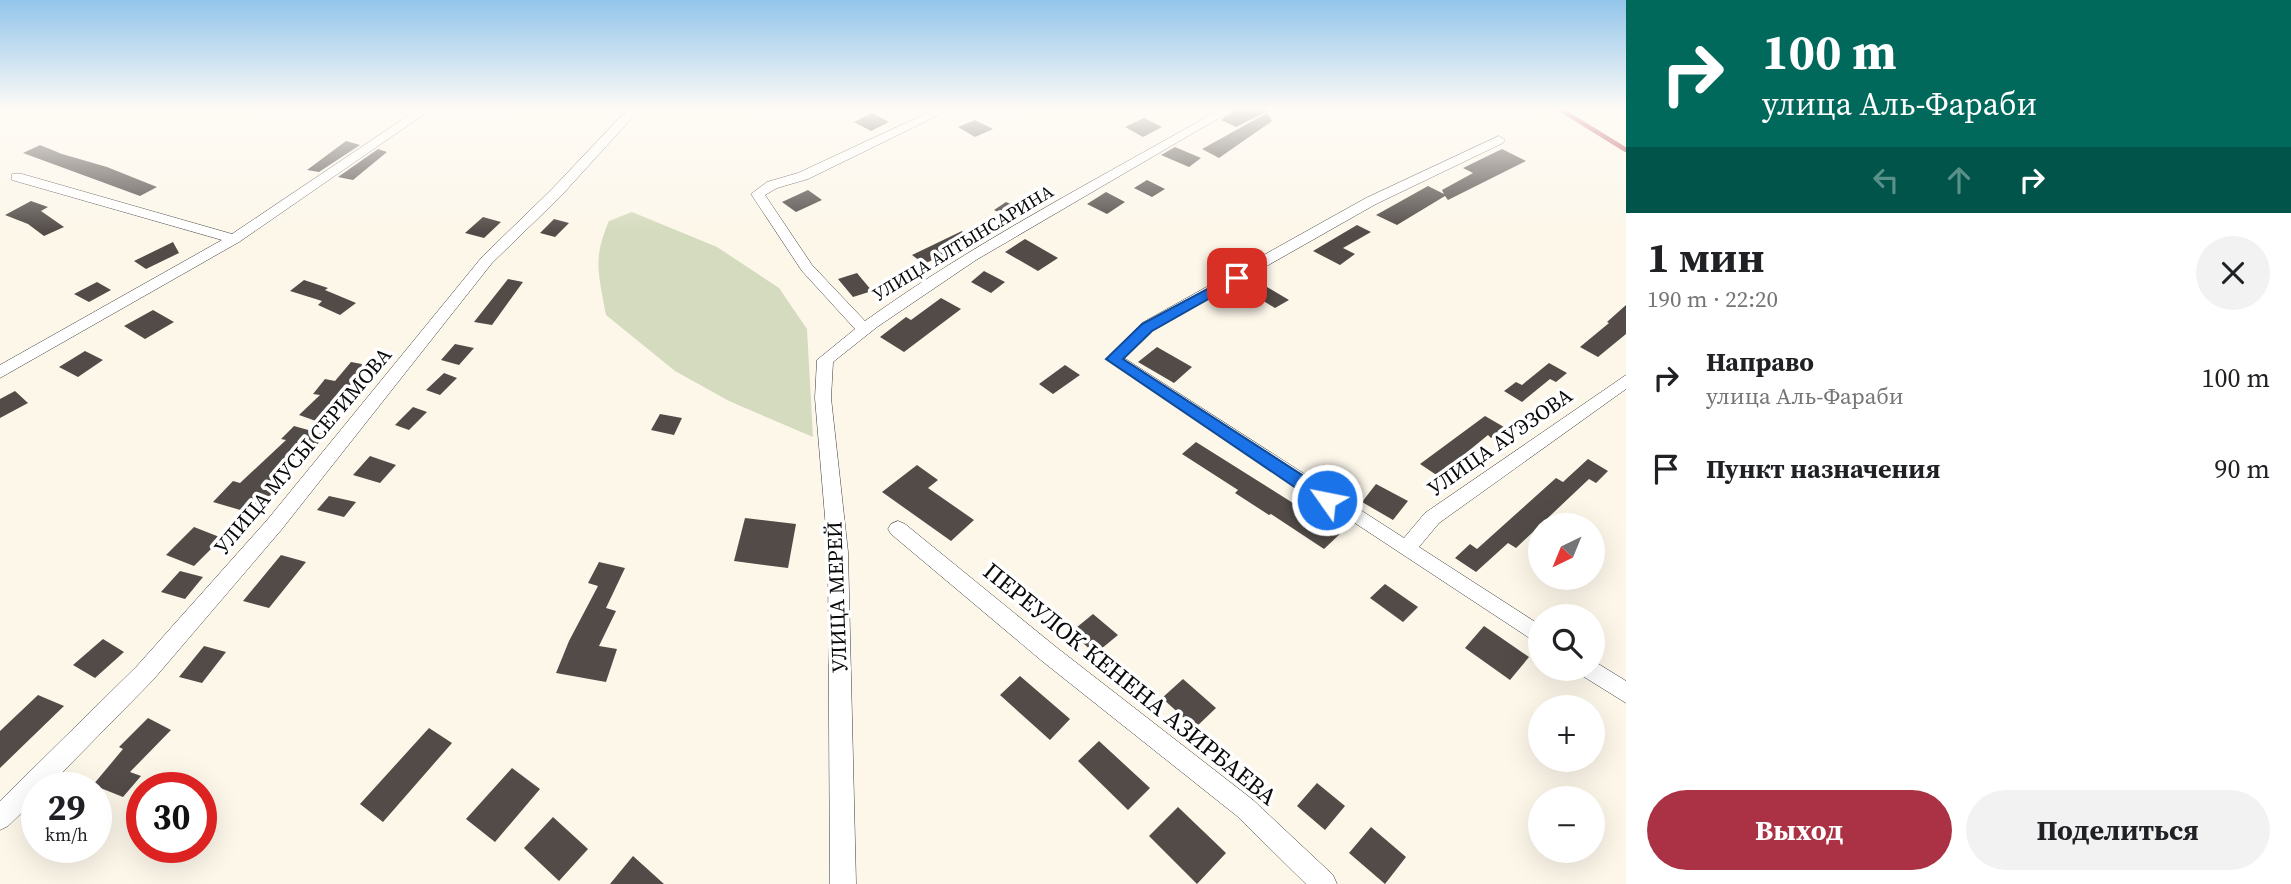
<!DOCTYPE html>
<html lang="ru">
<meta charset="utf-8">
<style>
:root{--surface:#fff;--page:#f2f2f2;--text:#202124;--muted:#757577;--accent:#ab3244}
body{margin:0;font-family:"Source Serif 4",serif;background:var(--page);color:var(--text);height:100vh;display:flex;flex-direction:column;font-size:26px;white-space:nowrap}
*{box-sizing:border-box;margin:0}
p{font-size:23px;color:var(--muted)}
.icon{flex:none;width:38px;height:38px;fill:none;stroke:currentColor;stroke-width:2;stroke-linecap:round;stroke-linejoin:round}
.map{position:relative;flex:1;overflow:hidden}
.sheet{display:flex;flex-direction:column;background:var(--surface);width:665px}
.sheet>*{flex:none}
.hud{background:#00695c;color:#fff;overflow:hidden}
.needle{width:46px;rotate:223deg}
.controls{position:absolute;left:1528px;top:513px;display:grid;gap:14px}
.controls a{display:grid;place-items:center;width:77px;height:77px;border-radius:50%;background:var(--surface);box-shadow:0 7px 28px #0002;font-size:35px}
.speed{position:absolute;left:21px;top:772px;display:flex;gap:14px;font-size:35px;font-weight:700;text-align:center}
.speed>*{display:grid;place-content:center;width:91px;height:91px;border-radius:50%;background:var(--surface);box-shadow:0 7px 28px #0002;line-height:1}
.speed small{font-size:18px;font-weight:400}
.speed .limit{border:10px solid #d22;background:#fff;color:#111}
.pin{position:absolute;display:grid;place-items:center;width:60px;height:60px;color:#fff;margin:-30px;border-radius:14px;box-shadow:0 4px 10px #0006}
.me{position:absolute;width:77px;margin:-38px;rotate:303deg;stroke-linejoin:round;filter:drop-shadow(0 0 5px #0008)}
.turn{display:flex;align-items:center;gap:24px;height:147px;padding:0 21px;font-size:32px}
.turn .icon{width:91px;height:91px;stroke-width:2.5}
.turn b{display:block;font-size:49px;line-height:60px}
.lanes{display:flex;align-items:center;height:66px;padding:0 21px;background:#0003;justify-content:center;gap:35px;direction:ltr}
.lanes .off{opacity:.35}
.round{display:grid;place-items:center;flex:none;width:74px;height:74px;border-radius:37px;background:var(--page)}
.summary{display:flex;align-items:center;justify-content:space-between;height:119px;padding:0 21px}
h1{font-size:42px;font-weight:700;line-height:52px}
.cta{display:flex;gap:14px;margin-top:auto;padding:14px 21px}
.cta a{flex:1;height:80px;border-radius:42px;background:var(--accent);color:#fff;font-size:28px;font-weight:700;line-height:80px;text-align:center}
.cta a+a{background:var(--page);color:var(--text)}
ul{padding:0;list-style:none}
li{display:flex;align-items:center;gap:21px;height:91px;padding:0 21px}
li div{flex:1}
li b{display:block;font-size:26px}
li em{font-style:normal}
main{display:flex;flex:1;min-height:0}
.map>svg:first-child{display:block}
.cemetery{fill:#d5dbbe}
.building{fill:#524b48}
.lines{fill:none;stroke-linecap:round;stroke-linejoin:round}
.street-casing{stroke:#3d3d3d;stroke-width:1}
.street{fill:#fff;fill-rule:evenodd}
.rail{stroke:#ab3244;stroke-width:4.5}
.route{fill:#1a73e8;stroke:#114b97;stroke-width:2}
.labels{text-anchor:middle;stroke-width:7;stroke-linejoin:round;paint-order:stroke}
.far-street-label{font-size:18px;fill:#0a0a0a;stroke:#fff}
.street-label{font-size:21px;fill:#0a0a0a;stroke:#fff}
.near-street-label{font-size:24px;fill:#0a0a0a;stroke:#fff}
</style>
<main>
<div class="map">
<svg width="1626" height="884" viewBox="0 0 1626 884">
<rect width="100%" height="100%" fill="#fdf7ea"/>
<!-- cemetery -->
<path class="cemetery" d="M 632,212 L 717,247 L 779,288 L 807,329 L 813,437 L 729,401 L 675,371 L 606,315 C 599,275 592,260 609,221 Z"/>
<!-- building -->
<path class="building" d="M 1238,108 L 1274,108 L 1236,127 L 1221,120 Z
M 872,113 L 889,122 L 871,131 L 854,122 Z
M 1267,113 L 1272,121 L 1219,158 L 1202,149 Z
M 1144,118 L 1162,127 L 1143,137 L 1125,127 Z
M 975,120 L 993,129 L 975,137 L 958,127 Z
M 346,141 L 360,145 L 319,172 L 307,170 Z
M 40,145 L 62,154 L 107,167 L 157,187 L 140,196 L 23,153 Z
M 1175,147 L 1201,158 L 1189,167 L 1161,155 Z
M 378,149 L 387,152 L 353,180 L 338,177 Z
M 1502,149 L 1526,161 L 1448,200 L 1445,196 L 1397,225 L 1376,215 L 1428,186 L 1444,194 L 1442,190 L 1473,173 L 1463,168 Z
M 1147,180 L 1165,189 L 1152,197 L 1134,188 Z
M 808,190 L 822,200 L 796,212 L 782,202 Z
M 1106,192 L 1125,202 L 1107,214 L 1087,204 Z
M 31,201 L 48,207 L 41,211 L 64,227 L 44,236 L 28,224 L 5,215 Z
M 1006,202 L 1027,211 L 1015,220 L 994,210 Z
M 483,217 L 501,222 L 484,238 L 465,233 Z
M 554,219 L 569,223 L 555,237 L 540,233 Z
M 1357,225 L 1371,232 L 1343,248 L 1355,254 L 1340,265 L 1313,251 Z
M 962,231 L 968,243 L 924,264 L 912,255 Z
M 1025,239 L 1058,258 L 1038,271 L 1005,252 Z
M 173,242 L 179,253 L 146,269 L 134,261 Z
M 984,271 L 1005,282 L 991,293 L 971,282 Z
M 857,273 L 872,291 L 853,297 L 838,279 Z
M 508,279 L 523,282 L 492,325 L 474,322 Z
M 304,280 L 328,288 L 325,290 L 356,303 L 340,315 L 318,305 L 322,301 L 290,291 Z
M 1257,281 L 1289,300 L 1275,308 L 1244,289 Z
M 97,282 L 111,290 L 89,302 L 74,294 Z
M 941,298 L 961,309 L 904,352 L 880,337 L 906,317 L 911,320 Z
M 1626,305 L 1626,334 L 1598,357 L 1580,347 L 1609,323 L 1607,322 Z
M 153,310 L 174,322 L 145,339 L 124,326 Z
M 455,344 L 474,348 L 459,365 L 441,360 Z
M 1157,347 L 1192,367 L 1174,383 L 1138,362 Z
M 85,351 L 103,360 L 78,377 L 59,367 Z
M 351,362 L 367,365 L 340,397 L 316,421 L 299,415 L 320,395 L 313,394 L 325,379 L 335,381 Z
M 1549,363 L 1567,373 L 1556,382 L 1550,379 L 1522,402 L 1504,391 L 1516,382 L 1522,385 Z
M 1065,365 L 1080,375 L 1053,394 L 1039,384 Z
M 444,373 L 457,378 L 440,395 L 426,390 Z
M 15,391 L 28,403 L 0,418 L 0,399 Z
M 413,407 L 427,412 L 409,430 L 395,425 Z
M 660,414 L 682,418 L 674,435 L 651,430 Z
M 1485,416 L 1504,427 L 1491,438 L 1488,435 L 1438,476 L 1420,464 Z
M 294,426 L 326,435 L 314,448 L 308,446 L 262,489 L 274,492 L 254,514 L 213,502 L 233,481 L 240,483 L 286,440 L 281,439 Z
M 1196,442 L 1304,510 L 1306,508 L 1342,532 L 1324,549 L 1271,514 L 1269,515 L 1235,493 L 1238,490 L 1182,454 Z
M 370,456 L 396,465 L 380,483 L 353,475 Z
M 1588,459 L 1608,471 L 1596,483 L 1589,479 L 1516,548 L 1508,543 L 1476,572 L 1455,558 L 1470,544 L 1477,549 L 1556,478 L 1563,482 Z
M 917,465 L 938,480 L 928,488 L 974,520 L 951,541 L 882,492 Z
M 1376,484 L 1408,501 L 1393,520 L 1362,502 Z
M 329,496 L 356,502 L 344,517 L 317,510 Z
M 745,518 L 796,524 L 788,568 L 734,561 Z
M 194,527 L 222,538 L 194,566 L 166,555 Z
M 281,555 L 306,562 L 269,608 L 243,601 Z
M 599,562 L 625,568 L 606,608 L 616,611 L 599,646 L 617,649 L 606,682 L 556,673 L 569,641 L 598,586 L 588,583 Z
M 180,571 L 203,577 L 185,599 L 161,592 Z
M 1385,584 L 1418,607 L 1403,622 L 1370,598 Z
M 1093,614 L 1118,635 L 1095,654 L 1071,632 Z
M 1484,626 L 1529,657 L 1510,680 L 1465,648 Z
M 103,639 L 124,652 L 95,678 L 73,665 Z
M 204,646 L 226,652 L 202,683 L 179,677 Z
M 1020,676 L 1070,719 L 1050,740 L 1000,695 Z
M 1183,679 L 1216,708 L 1195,728 L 1162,698 Z
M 38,695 L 64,706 L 0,768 L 0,731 Z
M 148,718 L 171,730 L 130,772 L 141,776 L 123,797 L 93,785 L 123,749 L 119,747 Z
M 429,728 L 452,743 L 383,822 L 360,804 Z
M 1099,741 L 1150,788 L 1128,810 L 1078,761 Z
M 512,768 L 540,789 L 495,842 L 466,819 Z
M 1317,783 L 1345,806 L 1325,830 L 1297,806 Z
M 1178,807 L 1226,853 L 1197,884 L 1149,836 Z
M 553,817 L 588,849 L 559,881 L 524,848 Z
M 1371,827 L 1406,857 L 1385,884 L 1349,853 Z
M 633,856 L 664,884 L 610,884 Z"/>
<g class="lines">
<!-- street casing -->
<g class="street-casing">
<path id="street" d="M 388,108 L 433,108 L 239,242 L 0,378 L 0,365 L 222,240 L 12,180 L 12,174 L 22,174 L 232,234 L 409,115 Z
M 629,108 L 641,108 L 561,196 L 492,263 L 282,529 L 153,680 L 47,788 L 37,788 L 37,798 L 8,826 L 0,830 L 0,801 L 137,666 L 268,519 L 482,257 L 551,190 Z
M 938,108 L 953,108 L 808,179 L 777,188 L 765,195 L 812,265 L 865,321 C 978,240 1102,177 1222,108 L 1236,108 L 976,260 L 877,327 L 833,362 L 831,398 L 848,552 L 856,884 L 830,884 L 828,552 L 815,398 L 817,360 L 855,329 L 802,271 L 751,194 L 767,182 L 798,173 Z
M 1499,136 L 1505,140 L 1503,143 L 1376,204 L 1152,331 L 1124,358 L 1404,538 L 1425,513 L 1626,375 L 1626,389 L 1439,523 L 1419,547 L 1540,625 L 1540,645 L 1106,359 L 1142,323 L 1366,198 Z
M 898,521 L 905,524 L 1056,647 L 1253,800 L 1333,875 L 1337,884 L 1306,884 L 1237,816 L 1042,661 L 891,534 L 888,529 L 891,524 Z
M 1592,660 L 1626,681 L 1626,703 L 1581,675 L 1579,668 L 1592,668 Z"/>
</g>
<!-- street -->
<use href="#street" class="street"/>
<!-- rail -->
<path class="rail" d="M 1558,108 L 1626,150"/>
</g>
<!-- sky -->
<linearGradient id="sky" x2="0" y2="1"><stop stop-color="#93c5eb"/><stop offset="0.47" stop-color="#fefbf6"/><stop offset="1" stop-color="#fefbf6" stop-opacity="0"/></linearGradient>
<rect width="1626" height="232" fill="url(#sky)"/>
<!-- route -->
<path class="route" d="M 1237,273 L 1242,275 L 1242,280 L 1152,331 L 1123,359 L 1333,495 L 1336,500 L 1333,505 L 1321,505 L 1106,359 L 1142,324 Z"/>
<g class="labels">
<!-- far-street labels -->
<g class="far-street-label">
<text transform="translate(963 243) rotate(-31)" y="6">УЛИЦА АЛТЫНСАРИНА</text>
</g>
<!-- street labels -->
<g class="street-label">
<text transform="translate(1500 442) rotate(-35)" y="7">УЛИЦА АУЭЗОВА</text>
<text transform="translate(303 451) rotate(-50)" y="7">УЛИЦА МУСЫ СЕРИМОВА</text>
<text transform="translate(837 597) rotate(-92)" y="7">УЛИЦА МЕРЕЙ</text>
</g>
<!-- near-street labels -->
<g class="near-street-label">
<text transform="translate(1130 684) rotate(39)" y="8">ПЕРЕУЛОК КЕНЕНА АЗИРБАЕВА</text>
</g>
</g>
</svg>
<div class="controls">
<a><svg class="needle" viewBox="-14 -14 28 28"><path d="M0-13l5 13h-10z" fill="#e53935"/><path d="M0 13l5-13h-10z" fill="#757577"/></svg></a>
<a><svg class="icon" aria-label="search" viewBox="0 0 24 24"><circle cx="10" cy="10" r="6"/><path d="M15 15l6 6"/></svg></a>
<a>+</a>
<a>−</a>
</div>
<div class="speed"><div>29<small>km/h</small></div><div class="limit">30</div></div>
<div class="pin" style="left:1237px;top:278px;background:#d93025"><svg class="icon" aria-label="arrive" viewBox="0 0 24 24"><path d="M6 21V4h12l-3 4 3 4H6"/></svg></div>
<svg class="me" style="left:1327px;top:500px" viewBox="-20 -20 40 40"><circle r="17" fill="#1a73e8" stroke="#fff" stroke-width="3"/><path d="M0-11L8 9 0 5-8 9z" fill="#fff"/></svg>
</div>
<section class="sheet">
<div class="hud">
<div class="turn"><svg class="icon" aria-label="right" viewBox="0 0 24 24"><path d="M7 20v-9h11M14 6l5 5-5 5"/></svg><div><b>100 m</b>улица Аль-Фараби</div></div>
<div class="lanes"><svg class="icon off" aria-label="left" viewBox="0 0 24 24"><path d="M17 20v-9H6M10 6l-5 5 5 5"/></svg><svg class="icon off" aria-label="ahead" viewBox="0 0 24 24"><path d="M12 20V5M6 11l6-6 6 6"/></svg><svg class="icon" aria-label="right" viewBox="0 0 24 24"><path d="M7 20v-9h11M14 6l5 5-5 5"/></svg></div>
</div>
<div class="summary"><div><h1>1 мин</h1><p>190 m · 22:20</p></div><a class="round"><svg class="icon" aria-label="close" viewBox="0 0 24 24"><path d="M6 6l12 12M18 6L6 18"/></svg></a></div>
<ul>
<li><svg class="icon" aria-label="right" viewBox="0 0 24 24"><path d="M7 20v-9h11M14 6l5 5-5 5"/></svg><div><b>Направо</b><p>улица Аль-Фараби</p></div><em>100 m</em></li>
<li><svg class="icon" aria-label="arrive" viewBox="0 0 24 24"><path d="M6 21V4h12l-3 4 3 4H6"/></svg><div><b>Пункт назначения</b></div><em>90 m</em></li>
</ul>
<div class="cta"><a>Выход</a><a>Поделиться</a></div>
</section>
</main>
